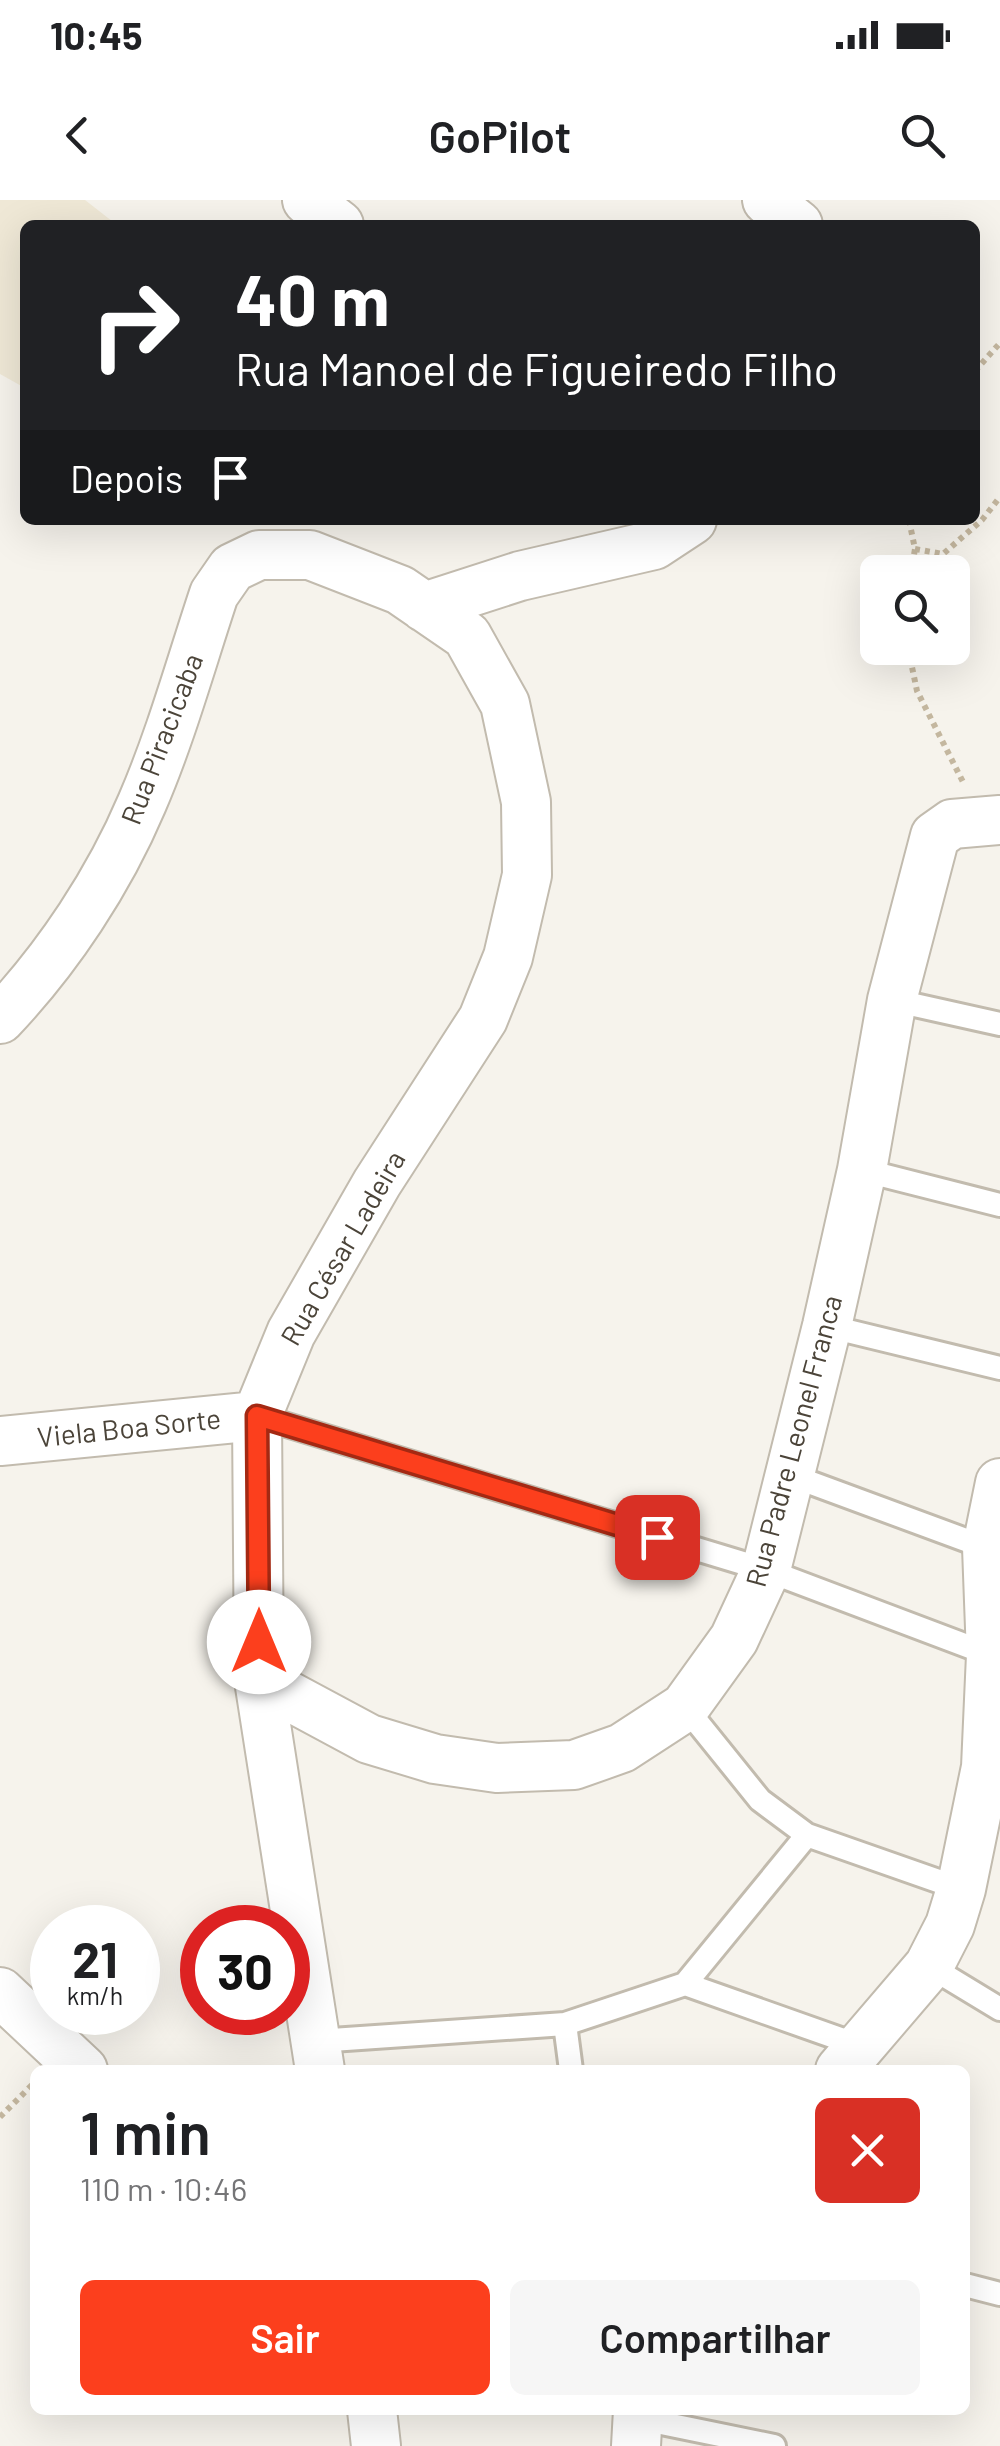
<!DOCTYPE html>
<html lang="pt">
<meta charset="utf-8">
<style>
:root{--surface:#fff;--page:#f6f6f6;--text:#202124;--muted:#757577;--accent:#fc3f1d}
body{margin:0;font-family:Barlow,sans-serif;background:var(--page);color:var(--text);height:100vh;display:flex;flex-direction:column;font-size:38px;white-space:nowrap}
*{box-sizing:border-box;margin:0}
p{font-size:32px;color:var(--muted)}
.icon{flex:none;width:55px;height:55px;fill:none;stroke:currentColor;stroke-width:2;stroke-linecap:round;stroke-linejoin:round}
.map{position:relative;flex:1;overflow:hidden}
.panel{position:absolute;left:30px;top:1865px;width:940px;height:350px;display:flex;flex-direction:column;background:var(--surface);border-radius:15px;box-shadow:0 10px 40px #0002}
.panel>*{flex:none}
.guide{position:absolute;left:20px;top:20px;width:960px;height:305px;border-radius:15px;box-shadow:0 10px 40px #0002;background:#202124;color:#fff;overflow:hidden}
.controls{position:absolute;left:860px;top:355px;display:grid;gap:20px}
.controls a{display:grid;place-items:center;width:110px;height:110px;border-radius:15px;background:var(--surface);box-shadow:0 10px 40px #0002;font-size:50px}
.speed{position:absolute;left:30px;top:1705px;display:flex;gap:20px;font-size:50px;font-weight:700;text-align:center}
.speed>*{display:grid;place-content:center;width:130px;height:130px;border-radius:50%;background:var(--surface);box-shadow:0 10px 40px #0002;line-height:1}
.speed small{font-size:25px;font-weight:400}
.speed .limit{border:15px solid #d22;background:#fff;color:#111}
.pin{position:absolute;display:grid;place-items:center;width:85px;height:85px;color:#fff;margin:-42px;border-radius:20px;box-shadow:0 5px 15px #0006}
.me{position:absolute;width:110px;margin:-55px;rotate:0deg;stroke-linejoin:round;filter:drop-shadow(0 0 8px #0008)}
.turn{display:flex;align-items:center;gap:35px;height:210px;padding:0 50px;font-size:45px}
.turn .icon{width:130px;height:130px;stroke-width:2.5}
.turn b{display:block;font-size:70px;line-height:85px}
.then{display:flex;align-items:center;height:95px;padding:0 50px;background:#0003;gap:20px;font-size:38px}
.round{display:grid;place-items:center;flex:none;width:105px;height:105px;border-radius:15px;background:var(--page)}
.overview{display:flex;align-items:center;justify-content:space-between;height:170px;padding:0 50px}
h1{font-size:60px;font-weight:600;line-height:75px}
.cta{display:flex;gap:20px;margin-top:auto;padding:20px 50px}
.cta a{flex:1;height:115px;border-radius:15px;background:var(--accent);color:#fff;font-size:40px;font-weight:600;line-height:115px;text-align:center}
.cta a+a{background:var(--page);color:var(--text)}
.status{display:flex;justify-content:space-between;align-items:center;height:70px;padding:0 50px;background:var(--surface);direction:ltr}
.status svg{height:28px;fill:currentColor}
header{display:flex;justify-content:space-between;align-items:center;height:130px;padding:0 50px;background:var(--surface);font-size:45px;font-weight:600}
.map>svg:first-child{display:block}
.education{fill:#efe8d6}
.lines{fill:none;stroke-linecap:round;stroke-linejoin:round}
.lane-casing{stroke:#c2bbae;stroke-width:28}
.street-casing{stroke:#c2bbae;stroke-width:52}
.path{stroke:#c4b79f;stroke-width:6;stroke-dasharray:5 5;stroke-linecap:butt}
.lane{stroke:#fff;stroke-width:22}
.street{stroke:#fff;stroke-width:48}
.route-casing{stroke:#a42913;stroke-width:25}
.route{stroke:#fc3f1d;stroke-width:18}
.labels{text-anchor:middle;stroke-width:9;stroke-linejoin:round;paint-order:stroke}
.street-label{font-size:28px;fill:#4b4439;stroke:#fff}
</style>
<div class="status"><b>10:45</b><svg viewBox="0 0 49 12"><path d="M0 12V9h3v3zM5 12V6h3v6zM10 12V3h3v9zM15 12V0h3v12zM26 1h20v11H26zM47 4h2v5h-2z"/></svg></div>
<header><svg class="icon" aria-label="back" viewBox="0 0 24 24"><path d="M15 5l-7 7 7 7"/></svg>GoPilot<svg class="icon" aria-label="search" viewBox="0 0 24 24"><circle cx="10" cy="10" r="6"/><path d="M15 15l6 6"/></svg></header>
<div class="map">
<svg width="1000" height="2246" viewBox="0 0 1000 2246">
<rect width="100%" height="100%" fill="#f6f3ec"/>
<!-- education -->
<path class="education" d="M 0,0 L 85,0 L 117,25 L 25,25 L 25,188 L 0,174 Z"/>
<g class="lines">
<!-- lane casing -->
<g class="lane-casing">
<path id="lane" d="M 892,800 L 1000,824
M 862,970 L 1000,1005
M 827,1126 L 1000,1168
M 257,1216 L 766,1370 L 991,1455
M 787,1274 L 990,1349
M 685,1507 L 760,1600 L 807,1635 L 961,1689
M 929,1766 L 1000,1809
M 685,1784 L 807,1635
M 565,1824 L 571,1870
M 317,1841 L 565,1824 L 685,1784 L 863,1847
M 965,2085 L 1000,2094
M 637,2218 L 774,2246"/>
</g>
<!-- street casing -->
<g class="street-casing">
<path id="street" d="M 307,0 L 339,25
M 767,0 L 798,25
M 424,407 L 520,376 L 654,345 L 692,320
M 0,819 C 58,758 109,681 142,603 C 171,536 191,463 214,394 L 232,368 L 259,355 L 310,355 L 400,390 L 467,436 L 505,504 L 526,602 L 527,675 L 508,757 L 483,819 L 377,983 L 291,1133 L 257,1216 L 259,1480 L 320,1870
M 0,1241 L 257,1216
M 259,1480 L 369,1539 L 435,1559 L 497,1568 L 574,1565 L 622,1548 L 685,1507 L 734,1439 L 766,1370 L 827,1126 L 862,970 L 892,800 L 935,636 L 952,624 L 1000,620
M 0,1792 L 83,1870
M 840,1870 L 929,1766 L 950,1725 L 961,1689 L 986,1567 L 991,1455 L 987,1347 L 1000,1283
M 372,2210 L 376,2246
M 636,2246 L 638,2210"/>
</g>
<!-- path -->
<path class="path" d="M 975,171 L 1000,143
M 909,320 L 915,349 L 911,372
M 915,349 L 943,354 L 982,320 L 1000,297
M 908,448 L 917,491 L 964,584
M 0,1917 L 34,1883"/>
<!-- lane -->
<use href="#lane" class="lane"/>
<!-- street -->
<use href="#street" class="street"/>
</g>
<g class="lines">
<!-- route casing -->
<g class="route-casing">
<path id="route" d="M 259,1442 L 257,1216 L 657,1337"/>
</g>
<!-- route -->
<use href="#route" class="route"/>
</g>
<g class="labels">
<!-- street labels -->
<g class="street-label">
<text transform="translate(162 539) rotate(-69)" y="10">Rua Piracicaba</text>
<text transform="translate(343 1048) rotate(-60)" y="10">Rua César Ladeira</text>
<text transform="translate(129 1228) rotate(-6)" y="10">Viela Boa Sorte</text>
<text transform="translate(794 1241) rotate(-75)" y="10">Rua Padre Leonel Franca</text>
</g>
</g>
</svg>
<div class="controls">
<a><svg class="icon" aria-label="search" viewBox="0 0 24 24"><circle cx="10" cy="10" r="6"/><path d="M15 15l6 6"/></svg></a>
</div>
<div class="speed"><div>21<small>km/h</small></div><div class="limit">30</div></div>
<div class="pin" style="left:657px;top:1337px;background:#d93025"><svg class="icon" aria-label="arrive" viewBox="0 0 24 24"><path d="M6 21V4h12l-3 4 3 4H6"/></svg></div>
<svg class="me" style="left:259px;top:1442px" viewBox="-20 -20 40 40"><circle r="19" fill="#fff"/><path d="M0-13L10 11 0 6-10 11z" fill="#fc3f1d"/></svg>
<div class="guide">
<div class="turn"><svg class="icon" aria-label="right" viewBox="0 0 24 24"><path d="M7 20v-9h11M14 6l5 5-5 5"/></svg><div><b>40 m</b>Rua Manoel de Figueiredo Filho</div></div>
<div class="then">Depois<svg class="icon" aria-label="arrive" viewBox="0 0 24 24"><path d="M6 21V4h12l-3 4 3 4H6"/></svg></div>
</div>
<section class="panel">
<div class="overview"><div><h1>1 min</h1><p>110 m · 10:46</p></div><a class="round" style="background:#d93025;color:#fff"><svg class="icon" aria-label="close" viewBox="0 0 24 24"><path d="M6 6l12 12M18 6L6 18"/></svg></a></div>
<div class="cta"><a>Sair</a><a>Compartilhar</a></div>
</section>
</div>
